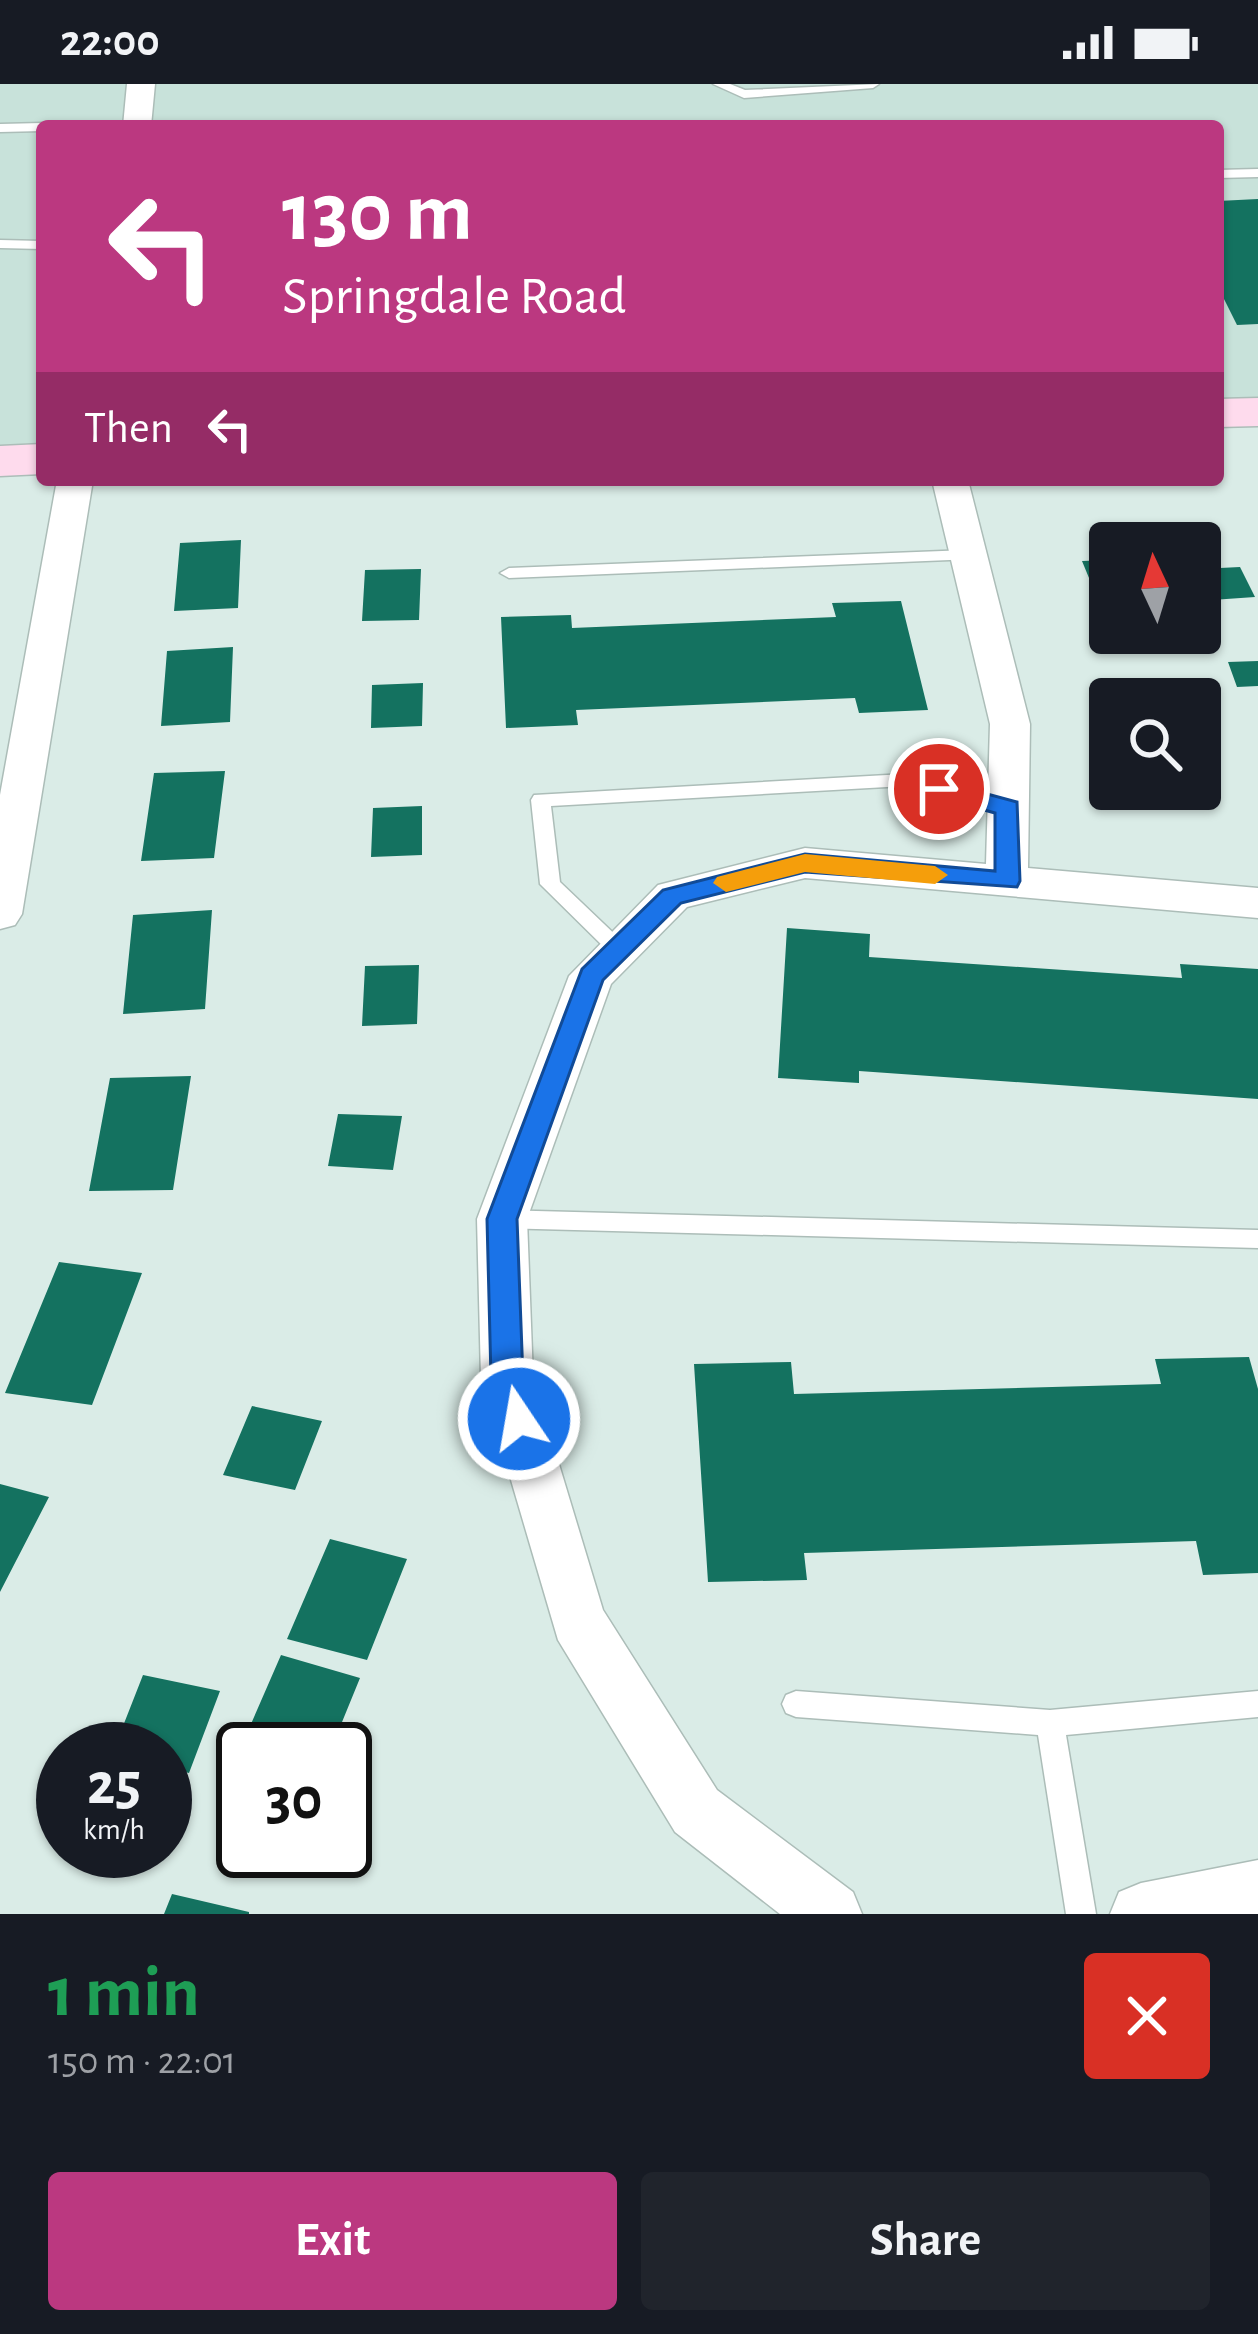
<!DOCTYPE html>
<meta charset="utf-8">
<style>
:root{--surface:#171b24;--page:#20242c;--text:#f1f3f6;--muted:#9ea1a6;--accent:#bb3880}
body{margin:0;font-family:"Alegreya Sans",sans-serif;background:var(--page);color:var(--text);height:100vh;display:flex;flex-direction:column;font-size:45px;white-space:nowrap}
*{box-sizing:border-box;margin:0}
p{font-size:39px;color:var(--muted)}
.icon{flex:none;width:66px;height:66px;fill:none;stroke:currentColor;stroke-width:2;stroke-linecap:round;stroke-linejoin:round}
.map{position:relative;height:1830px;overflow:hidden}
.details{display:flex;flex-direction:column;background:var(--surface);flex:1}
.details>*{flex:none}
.top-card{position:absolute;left:36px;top:36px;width:1188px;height:366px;border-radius:12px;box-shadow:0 3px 9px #0004;background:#bb3880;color:#fff;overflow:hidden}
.needle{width:78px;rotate:356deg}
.fabs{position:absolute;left:1089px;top:438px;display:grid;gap:24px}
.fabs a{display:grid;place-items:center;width:132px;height:132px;border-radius:12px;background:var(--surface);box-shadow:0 3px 9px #0004;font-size:60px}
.speed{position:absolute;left:36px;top:1638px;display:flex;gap:24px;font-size:60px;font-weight:700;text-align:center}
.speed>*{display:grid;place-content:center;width:156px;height:156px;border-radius:50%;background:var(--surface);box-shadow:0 3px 9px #0004;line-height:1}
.speed small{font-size:30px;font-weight:400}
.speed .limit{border:6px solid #111;border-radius:18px;background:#fff;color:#111}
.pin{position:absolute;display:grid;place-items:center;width:102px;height:102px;color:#fff;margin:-51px;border:6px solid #fff;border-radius:50%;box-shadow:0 3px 12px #0007}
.me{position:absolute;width:132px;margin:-66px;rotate:348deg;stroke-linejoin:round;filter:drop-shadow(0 0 9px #0008)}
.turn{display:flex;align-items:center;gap:42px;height:252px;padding:0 48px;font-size:54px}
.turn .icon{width:156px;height:156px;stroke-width:2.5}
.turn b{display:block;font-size:84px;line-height:102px}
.then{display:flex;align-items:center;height:114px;padding:0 48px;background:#0003;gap:24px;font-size:45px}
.round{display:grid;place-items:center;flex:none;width:126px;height:126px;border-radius:12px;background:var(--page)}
.summary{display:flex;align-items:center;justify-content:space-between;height:204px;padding:0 48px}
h1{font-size:72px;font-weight:700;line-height:90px;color:#1e9e55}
.button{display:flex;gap:24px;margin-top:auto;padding:24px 48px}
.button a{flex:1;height:138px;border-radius:12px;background:var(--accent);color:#fff;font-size:48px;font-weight:700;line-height:138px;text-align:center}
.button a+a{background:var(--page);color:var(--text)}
.status{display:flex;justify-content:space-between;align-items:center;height:84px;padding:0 60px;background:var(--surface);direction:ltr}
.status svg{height:33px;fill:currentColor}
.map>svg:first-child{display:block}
.built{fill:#c8e2da}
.building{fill:#147260}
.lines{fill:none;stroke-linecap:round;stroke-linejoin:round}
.lane-casing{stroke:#acbdb8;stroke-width:3}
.street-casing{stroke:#acbdb8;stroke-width:3}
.secondary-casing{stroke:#acbdb8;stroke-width:3}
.lane{fill:#fff;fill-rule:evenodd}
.street{fill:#fff;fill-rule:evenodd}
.secondary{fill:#fedbed;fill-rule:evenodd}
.route{fill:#1a73e8;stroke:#114b97;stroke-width:3}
.slow{fill:#f59e0b}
</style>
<div class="status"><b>22:00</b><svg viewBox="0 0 49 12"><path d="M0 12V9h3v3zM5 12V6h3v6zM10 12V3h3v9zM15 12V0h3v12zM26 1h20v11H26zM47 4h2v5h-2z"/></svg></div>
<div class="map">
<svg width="1258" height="1830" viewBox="0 0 1258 1830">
<rect width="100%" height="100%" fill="#daece7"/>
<!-- built -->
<path class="built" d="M 0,0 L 1258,0 L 1258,328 L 1218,329 L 1218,42 L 42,42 L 42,376 L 0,377 Z"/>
<!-- building -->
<path class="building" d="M 1258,115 L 1258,240 L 1237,241 L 1218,203 L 1218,117 Z
M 241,456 L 238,524 L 174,527 L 180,459 Z
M 1110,476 L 1110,522 L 1101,523 L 1082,477 Z
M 1240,483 L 1255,513 L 1212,516 L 1206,502 L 1200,503 L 1200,485 Z
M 421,485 L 419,536 L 362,537 L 365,486 Z
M 901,517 L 928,626 L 859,629 L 855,614 L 576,626 L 578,641 L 506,644 L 501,533 L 571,531 L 572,544 L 836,533 L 832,519 Z
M 233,563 L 230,638 L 161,642 L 167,567 Z
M 1258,577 L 1258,602 L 1237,603 L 1228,578 Z
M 423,599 L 422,642 L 371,644 L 372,601 Z
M 225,687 L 214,774 L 141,777 L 154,689 Z
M 422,722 L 422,771 L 371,773 L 373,724 Z
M 212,826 L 205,925 L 123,930 L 133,831 Z
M 787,844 L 870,850 L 869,873 L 1182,894 L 1180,880 L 1258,885 L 1258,1015 L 859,987 L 859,999 L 778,994 Z
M 419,881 L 417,940 L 362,942 L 365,882 Z
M 191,992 L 173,1106 L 89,1107 L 110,994 Z
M 338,1030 L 402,1032 L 393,1086 L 328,1082 Z
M 59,1178 L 142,1189 L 92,1321 L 5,1309 Z
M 1249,1273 L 1258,1305 L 1258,1489 L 1203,1491 L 1196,1457 L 804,1469 L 807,1496 L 708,1498 L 694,1280 L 791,1278 L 794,1310 L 1161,1300 L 1155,1275 Z
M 252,1322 L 322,1337 L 295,1406 L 223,1391 Z
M 0,1400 L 49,1413 L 0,1508 Z
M 330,1455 L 407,1475 L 367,1576 L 287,1555 Z
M 281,1571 L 360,1594 L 331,1665 L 243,1665 L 243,1682 L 234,1679 Z
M 143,1591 L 220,1607 L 189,1689 L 165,1683 L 165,1665 L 114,1665 Z
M 172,1810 L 249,1828 L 249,1830 L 164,1830 Z"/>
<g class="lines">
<!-- lane casing -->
<g class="lane-casing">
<path id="lane" d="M 713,0 L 730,0 L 745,6 L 879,0 L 873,4 L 744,14 Z
M 0,40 L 42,39 L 48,42 L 42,42 L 42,47 L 0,48 Z
M 1258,85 L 1258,93 L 1218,94 L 1218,86 Z
M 0,156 L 42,157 L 42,165 L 0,164 Z
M 968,466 L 977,471 L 974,475 L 509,494 L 500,489 L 509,484 Z
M 905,690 L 1015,719 L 1018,724 L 1008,730 L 905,702 L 551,722 L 560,798 L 625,860 L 628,865 L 618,872 L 611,870 L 540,800 L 531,716 L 534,711 Z
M 503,1126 L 1258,1146 L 1258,1164 L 503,1144 L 495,1141 L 492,1135 L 495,1129 Z
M 796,1607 L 1050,1626 L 1258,1607 L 1258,1633 L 1066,1651 L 1096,1830 L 1066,1830 L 1038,1651 L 796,1633 L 786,1629 L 782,1620 L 786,1611 Z"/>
</g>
<!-- street casing -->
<g class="street-casing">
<path id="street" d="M 127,0 L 155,0 L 151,42 L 123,42 Z
M 57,396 L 93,396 L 22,830 L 15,841 L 0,845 L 0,711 Z
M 932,396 L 968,396 L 1030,640 L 1028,784 L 1258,804 L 1258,834 L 805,794 L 687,823 L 611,900 L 527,1135 L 533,1294 L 603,1526 L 717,1706 L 853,1808 L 862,1830 L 780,1830 L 675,1748 L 558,1556 L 481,1294 L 477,1135 L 569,892 L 658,801 L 805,764 L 986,780 L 990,640 Z
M 1258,1776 L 1258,1830 L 1110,1830 L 1119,1808 L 1141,1799 Z"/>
</g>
<!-- secondary casing -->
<g class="secondary-casing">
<path id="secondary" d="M 1258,314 L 1258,342 L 1218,343 L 1218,315 Z
M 42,360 L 42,390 L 0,392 L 0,362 Z"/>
</g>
<!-- lane -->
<use href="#lane" class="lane"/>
<!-- street -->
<use href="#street" class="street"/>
<!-- secondary -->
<use href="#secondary" class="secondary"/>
</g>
<!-- route -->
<path class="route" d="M 939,697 L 1017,718 L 1020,797 L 1017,803 L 805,788 L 681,819 L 603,896 L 517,1135 L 523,1294 L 535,1335 L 530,1345 L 519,1349 L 507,1345 L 491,1294 L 487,1135 L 582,885 L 663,806 L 805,770 L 995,787 L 995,729 L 930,711 L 927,705 Z"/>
<!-- slow -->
<path class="slow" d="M 805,770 L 935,782 L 948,791 L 935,800 L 805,788 L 726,808 L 713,799 L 717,793 Z"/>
</svg>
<div class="fabs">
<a><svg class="needle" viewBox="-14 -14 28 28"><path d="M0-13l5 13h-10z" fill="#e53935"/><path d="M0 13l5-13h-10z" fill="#9ea1a6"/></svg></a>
<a><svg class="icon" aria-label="search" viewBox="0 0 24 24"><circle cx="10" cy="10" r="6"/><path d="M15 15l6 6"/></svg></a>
</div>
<div class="speed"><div>25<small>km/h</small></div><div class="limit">30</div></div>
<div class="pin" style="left:939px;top:705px;background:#d93025"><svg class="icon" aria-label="arrive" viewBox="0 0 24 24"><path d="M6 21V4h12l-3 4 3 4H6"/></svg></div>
<svg class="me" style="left:519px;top:1335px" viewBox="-20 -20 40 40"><circle r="17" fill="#1a73e8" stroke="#fff" stroke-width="3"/><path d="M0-11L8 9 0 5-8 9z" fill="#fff"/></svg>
<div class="top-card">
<div class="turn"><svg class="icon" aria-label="left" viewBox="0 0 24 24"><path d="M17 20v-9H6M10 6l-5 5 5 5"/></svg><div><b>130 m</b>Springdale Road</div></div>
<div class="then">Then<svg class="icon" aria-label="left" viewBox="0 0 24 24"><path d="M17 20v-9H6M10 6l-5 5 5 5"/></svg></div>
</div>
</div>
<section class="details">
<div class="summary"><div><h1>1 min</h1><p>150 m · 22:01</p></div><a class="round" style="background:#d93025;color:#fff"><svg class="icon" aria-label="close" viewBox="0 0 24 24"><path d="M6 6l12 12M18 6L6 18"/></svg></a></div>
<div class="button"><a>Exit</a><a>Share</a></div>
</section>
